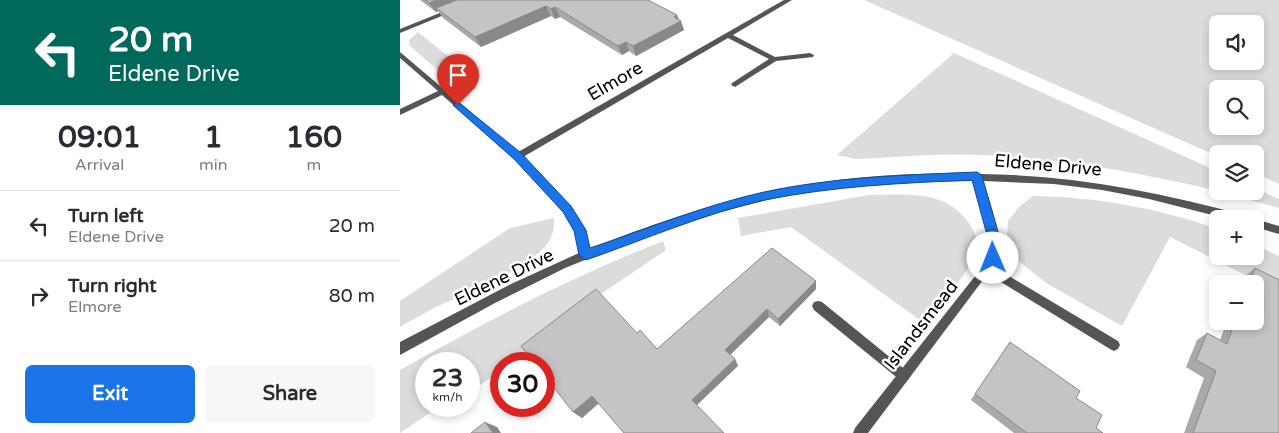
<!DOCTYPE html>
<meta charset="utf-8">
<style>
:root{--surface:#fff;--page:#f7f7f7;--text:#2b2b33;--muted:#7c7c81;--line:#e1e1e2;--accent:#1a73e8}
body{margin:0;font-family:"Varela Round",sans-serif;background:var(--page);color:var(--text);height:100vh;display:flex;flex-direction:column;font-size:19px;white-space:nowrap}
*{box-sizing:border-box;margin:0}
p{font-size:16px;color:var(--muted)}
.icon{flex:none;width:28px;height:28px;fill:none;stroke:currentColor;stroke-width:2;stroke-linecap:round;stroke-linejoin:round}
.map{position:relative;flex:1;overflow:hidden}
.panel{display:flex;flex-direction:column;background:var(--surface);width:400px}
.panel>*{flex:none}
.banner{background:#00695c;color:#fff;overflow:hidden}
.fabs{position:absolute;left:809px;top:15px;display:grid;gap:10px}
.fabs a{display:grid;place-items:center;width:55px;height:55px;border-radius:8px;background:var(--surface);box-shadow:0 2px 8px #0003;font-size:25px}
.speed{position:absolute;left:15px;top:352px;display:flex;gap:10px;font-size:25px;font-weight:700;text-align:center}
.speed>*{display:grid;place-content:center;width:65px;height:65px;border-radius:50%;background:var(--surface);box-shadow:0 2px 8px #0003;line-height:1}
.speed small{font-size:12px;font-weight:400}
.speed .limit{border:8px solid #d22;background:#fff;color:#111}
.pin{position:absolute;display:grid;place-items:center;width:42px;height:42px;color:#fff;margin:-51px -21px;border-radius:50% 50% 50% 0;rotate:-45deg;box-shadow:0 0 5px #0007}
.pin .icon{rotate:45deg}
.me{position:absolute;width:55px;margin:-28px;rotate:359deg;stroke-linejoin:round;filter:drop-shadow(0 0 4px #0008)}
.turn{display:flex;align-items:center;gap:18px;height:105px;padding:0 25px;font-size:22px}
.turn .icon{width:65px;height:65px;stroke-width:2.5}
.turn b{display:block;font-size:35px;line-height:42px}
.eta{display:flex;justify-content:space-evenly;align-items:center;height:85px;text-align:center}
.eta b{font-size:30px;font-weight:700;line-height:35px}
.action{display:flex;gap:10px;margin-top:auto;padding:10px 25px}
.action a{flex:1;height:58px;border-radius:8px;background:var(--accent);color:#fff;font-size:20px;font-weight:700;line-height:58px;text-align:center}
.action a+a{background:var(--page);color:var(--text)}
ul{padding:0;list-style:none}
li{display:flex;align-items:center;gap:15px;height:70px;padding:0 25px;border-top:1px solid var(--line)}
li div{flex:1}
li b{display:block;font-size:19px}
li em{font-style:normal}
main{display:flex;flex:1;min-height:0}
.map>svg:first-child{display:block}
.green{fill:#dcdcdc;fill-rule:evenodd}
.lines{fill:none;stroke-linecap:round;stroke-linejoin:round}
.lane{fill:#555;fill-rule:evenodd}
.street{fill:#555;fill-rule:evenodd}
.wall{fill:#a9a9a9}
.shaded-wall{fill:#898989}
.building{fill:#c4c4c4;stroke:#898989}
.route{fill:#1a73e8;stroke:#114b97}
.labels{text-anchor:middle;stroke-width:5;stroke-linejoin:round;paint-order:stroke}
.street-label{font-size:18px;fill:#000;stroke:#fff}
</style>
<main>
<section class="panel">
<div class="banner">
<div class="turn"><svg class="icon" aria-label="left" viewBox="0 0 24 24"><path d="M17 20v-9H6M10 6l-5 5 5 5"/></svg><div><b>20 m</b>Eldene Drive</div></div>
</div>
<div class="eta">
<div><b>09:01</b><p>Arrival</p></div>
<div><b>1</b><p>min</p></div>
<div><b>160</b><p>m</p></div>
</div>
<ul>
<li><svg class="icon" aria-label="left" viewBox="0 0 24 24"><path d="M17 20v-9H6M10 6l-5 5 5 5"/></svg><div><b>Turn left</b><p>Eldene Drive</p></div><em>20 m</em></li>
<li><svg class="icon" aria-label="right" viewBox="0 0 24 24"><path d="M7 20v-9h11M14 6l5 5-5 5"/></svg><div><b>Turn right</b><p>Elmore</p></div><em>80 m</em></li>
</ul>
<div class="action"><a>Exit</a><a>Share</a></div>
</section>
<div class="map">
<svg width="879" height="433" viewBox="0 0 879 433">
<rect width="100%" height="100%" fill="#fff"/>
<!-- green -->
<path class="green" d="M 464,0 L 879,0 L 879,184 L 855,173 L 855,154 L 818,154 L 817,156 ZM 818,24 L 855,24 L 855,61 L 818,61 ZM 818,89 L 855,89 L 855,126 L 818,126 Z
M 18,32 L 75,78 L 57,87 L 10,46 L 9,40 Z
M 554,53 L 817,171 L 818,191 C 738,172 663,159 581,155 C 540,153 497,157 456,159 L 437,155 Z
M 855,188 L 879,199 L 879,208 L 818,191 L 855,191 Z
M 469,195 C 506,195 544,189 568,222 C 573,229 578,239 577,248 C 576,266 537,307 524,323 L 391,227 L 341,236 L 338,218 Z
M 633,196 C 695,197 759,208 817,229 L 818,256 L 855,256 L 855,245 L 879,256 L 879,292 L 770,237 L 722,326 L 646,283 L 615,258 L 607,237 L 608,221 L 620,206 Z
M 154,218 C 155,227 153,235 148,243 C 128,270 64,294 34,308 C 22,314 11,321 0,327 L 0,301 L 110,228 Z
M 263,241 L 266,250 L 198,296 L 109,364 L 101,364 L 101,370 L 76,388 L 74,384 L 69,387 L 69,364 L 26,364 L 26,406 L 40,406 L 0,433 L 0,370 C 85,322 171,277 263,241 Z"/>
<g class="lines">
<!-- lane -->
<path class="lane" d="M 587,263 L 718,341 L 720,345 L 718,349 L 714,351 L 710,349 L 583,271 L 582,268 L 583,265 Z
M 418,301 L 422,302 L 508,372 L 510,376 L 508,380 L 504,382 L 500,380 L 414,310 L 412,306 L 414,302 Z"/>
<!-- street -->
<path class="street" d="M 72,0 L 81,0 L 0,33 L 0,29 Z
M 384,0 L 392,0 L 333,35 L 375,57 L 410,53 L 414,55 L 413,57 L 376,61 L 335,87 L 331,85 L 332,83 L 369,59 L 328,38 L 123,157 L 170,206 L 185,230 L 189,249 C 250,225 313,203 377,190 C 440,177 509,172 573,174 L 577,172 L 581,174 C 671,175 757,191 843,215 L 848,219 L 828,219 L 749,199 L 702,190 L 654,184 L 583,181 C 592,210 604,238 592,268 L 468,433 L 453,433 L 455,428 L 583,266 C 594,237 581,209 574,181 L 510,182 L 412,191 L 374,198 L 317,213 L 232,241 L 165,268 L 95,303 L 0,355 L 0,342 L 111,284 L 179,253 L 175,231 L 164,212 L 114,158 L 42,95 L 0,115 L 0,109 L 38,91 L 0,58 L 0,52 L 118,152 Z
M 855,219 L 879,226 L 879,234 L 855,227 Z"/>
</g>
<!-- wall -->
<path class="wall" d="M 20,0 L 248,0 L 277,15 L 284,30 L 236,56 L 229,51 L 222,55 L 160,17 L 155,19 L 151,16 L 81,47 L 43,18 L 38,11 L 36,12 Z
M 855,268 L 879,433 L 784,433 L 804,378 L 786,367 L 797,340 L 807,333 L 820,340 L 827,321 L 855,321 L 855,284 L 842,284 L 844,277 Z
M 416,281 L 416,289 L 380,326 L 369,317 L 330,355 L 335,359 L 338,366 L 199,403 L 182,418 L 173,412 L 237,333 L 257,349 Z
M 610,342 L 676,398 L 696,428 L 703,433 L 614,433 L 571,400 Z"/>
<!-- shaded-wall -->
<path class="shaded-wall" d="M 37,0 L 67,0 L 36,8 L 38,11 L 36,12 L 29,3 Z
M 146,6 L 151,16 L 81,47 L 75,37 Z
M 155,7 L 160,17 L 155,19 L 151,9 Z
M 277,15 L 279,21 L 281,21 L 284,30 L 236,56 L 233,46 Z
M 226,42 L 229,51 L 222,55 L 218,46 Z
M 416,281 L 416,289 L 380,326 L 378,319 Z
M 367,309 L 369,317 L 328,357 L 325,350 Z
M 335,359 L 338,366 L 296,406 L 292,400 Z
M 192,396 L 200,402 L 182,418 L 173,412 Z
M 85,422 L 97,427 L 101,433 L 93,433 Z"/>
<!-- building -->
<path class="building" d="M 25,0 L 37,0 L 29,3 Z
M 57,0 L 248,0 L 277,15 L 274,17 L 281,21 L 233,46 L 226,42 L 218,46 L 155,7 L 151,9 L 146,6 L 75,37 L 36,8 Z
M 372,248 L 416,281 L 378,319 L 367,309 L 325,350 L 335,359 L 292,400 L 324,433 L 224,433 L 192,396 L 173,412 L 144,375 L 144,364 L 135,364 L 121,346 L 196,289 L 237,333 L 240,330 L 257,349 Z
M 855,268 L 879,280 L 879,433 L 793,433 L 816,371 L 796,360 L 807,333 L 827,344 L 835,321 L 855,321 L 855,284 L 849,284 Z
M 610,342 L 680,391 L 676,398 L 702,415 L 696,428 L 703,433 L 627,433 L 575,394 Z
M 85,422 L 93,433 L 71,433 Z"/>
<!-- route -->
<path class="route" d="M 58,102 L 121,153 L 171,206 L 186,230 L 190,248 C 247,229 305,205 364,192 C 434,177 506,175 577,172 L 582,176 L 599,235 L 599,258 L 593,263 L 587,258 L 587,235 L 572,180 C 503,183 434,186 365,200 C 305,213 244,240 186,260 L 179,255 L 174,231 L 163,212 L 114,159 L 55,107 L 53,105 Z"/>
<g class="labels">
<!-- street labels -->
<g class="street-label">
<text transform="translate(215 81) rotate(-30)" y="6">Elmore</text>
<text transform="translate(648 165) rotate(5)" y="6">Eldene Drive</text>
<text transform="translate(104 277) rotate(-26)" y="6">Eldene Drive</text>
<text transform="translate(521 325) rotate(-52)" y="6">Islandsmead</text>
</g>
</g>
</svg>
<div class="fabs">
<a><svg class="icon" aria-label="sound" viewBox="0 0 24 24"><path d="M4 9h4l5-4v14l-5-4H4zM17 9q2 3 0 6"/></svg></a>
<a><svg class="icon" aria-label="search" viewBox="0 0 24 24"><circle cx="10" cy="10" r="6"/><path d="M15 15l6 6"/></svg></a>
<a><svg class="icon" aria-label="layers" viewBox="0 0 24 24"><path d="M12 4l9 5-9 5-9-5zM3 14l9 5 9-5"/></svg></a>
<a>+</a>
<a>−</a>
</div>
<div class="speed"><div>23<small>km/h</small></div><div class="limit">30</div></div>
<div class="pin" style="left:58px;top:105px;background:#d93025"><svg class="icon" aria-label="arrive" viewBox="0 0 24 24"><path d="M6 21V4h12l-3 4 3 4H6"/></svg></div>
<svg class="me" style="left:593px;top:258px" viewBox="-20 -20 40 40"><circle r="19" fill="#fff"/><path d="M0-13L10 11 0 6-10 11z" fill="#1a73e8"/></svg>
</div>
</main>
